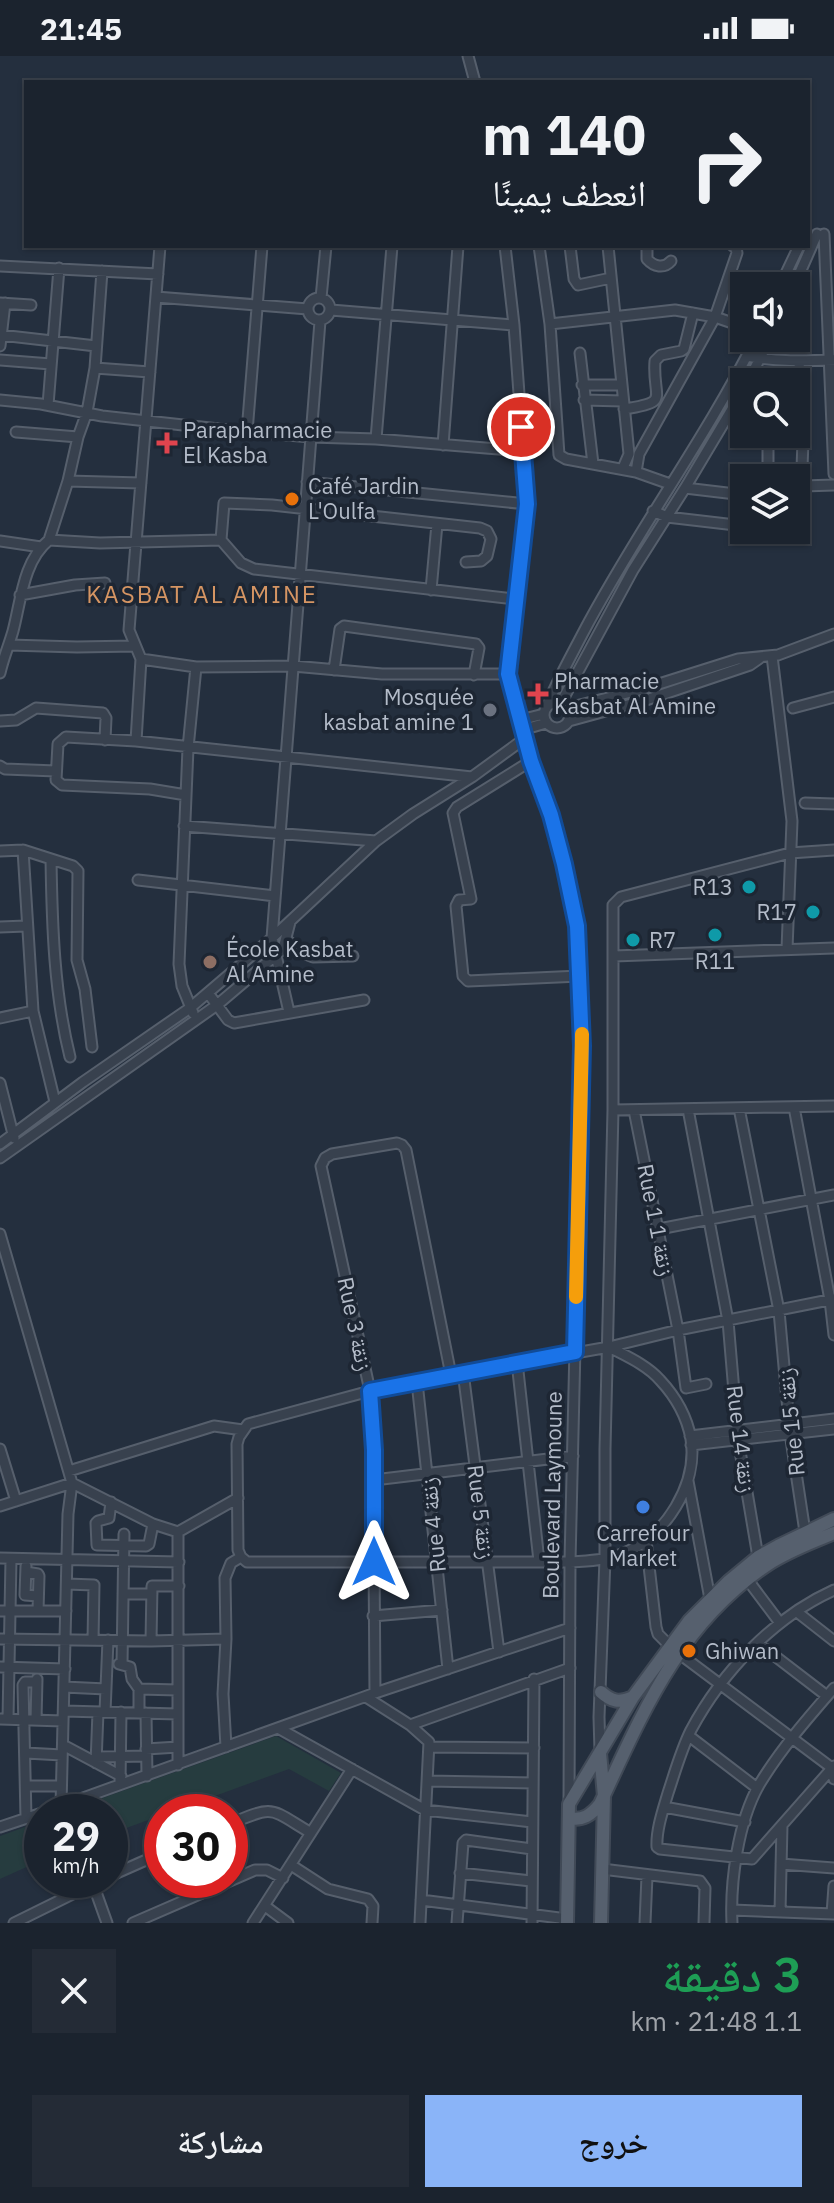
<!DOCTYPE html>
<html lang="ar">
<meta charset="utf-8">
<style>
:root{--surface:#1b232e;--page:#242b36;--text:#f1f3f6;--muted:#a0a4aa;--line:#39404a;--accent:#8ab4f8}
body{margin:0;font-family:"IBM Plex Sans","Noto Naskh Arabic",sans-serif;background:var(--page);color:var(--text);direction:rtl;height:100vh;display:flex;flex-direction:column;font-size:30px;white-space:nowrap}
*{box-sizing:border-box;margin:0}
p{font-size:26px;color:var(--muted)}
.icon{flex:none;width:44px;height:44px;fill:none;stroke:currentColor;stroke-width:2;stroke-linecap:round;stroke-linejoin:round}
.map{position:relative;height:1867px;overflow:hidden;direction:ltr}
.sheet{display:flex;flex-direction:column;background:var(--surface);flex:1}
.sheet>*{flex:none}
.banner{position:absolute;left:24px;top:24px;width:786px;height:168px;border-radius:0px;box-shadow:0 2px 6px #0004,0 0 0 2px var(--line);direction:rtl;background:#1b232e;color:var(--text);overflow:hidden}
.fabs{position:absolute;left:730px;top:216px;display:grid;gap:16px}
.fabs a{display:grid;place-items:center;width:80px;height:80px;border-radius:0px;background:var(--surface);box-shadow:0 2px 6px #0004,0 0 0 2px var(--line);font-size:40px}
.speed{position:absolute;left:24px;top:1738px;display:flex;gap:16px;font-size:40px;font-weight:700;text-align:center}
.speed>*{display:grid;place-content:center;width:104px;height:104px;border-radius:50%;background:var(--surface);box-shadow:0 2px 6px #0004,0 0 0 2px var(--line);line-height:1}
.speed small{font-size:20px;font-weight:400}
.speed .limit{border:12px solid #d22;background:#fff;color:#111}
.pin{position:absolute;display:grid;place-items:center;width:68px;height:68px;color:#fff;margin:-34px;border:4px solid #fff;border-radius:50%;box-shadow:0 2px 8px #0007}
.me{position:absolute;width:88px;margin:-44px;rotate:0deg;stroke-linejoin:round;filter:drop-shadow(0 0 6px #0008)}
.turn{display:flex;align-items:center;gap:28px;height:168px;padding:0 32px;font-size:36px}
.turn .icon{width:104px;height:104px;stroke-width:2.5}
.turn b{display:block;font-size:56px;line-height:68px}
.round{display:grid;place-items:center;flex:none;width:84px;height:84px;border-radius:0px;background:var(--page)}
.head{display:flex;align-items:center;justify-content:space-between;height:136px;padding:0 32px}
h1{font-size:48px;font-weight:600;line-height:60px;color:#1e9e55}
.button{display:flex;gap:16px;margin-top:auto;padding:16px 32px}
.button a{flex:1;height:92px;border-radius:0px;background:var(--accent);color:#111;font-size:32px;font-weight:600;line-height:92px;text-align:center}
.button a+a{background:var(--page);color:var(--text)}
.status{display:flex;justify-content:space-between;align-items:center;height:56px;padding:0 40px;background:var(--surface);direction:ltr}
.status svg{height:22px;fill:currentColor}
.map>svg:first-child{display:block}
.green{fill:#263c3f}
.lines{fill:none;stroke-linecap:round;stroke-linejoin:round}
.minor-casing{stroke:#565f6c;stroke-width:13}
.major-casing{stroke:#414a57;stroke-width:16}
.minor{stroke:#38414e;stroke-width:9}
.major{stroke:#56606e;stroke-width:12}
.route-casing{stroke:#114b97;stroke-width:20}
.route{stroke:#1a73e8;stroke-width:14}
.slow{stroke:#f59e0b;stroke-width:14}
.health-dot{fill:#e0444e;stroke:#1d2633;stroke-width:3}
.food-dot{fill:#e8710a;stroke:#1d2633;stroke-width:3}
.worship-dot{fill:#6b7280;stroke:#1d2633;stroke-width:3}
.culture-dot{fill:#0f9aa8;stroke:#1d2633;stroke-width:3}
.education-dot{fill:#8d6e63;stroke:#1d2633;stroke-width:3}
.shop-dot{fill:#3f7fe0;stroke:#1d2633;stroke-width:3}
.labels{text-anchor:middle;stroke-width:7;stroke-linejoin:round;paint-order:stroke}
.poi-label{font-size:22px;fill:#b4bcc9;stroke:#1d2633;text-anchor:start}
.street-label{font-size:22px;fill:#b4bcc9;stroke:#1d2633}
.neighbourhood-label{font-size:24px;letter-spacing:2px;fill:#d59563;stroke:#1d2633}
</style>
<div class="status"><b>21:45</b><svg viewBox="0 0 49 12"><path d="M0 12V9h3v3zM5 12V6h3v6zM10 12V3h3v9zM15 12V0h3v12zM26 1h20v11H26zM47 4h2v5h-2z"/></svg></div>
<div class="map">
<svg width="834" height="1867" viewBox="0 0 834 1867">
<rect width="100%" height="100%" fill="#242f3e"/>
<!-- green -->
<path class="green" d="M 276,1680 L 341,1717 L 329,1735 L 289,1713 L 171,1756 L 162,1756 L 162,1759 L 110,1778 L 110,1756 L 69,1756 L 69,1754 Z
M 42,1765 L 42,1804 L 0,1823 L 0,1780 Z"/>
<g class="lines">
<!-- minor casing -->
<g class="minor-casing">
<path id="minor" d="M 468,0 L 475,26
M 824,178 L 834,418
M 505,190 L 514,269 L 527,448 L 508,618 L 531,705 L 551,759 L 564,808 L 577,870 L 582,990 L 570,1506 L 569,1746
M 539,190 L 550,268 L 559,399 L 566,403 L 636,416 L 639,398 L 715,261 L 737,197 L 736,192 L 733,190
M 570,190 L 574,223 L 578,229 L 611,222
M 608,190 L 629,398 L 623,412
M 647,190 L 647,203 C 654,211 664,213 671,205
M 0,210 L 158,218
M 102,215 L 95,312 L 87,356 L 78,381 L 68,425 L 49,484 L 100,487 L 221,484 L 241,507 L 254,513 L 515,543
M 780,230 L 799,190
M 794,230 L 817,178
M 156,241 L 308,253
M308 253a11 11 0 1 1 22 0a11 11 0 1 1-22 0Z
M 321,242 L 326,190
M 0,247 L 31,249
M 331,254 L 514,269
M 550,268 L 675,254 L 715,261 L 744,271
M 0,279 L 96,290
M 0,290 L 5,247
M 580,297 L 593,408
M 747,300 C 776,306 805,305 834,304
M 0,304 L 51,308
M 95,312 L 150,316
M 748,326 L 770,282
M 582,329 L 622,329
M 0,344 L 41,348 L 102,360 L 228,374 L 311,381 L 376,383 L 522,395
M 584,344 L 623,345
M 48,349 L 59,212
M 624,353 C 672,346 652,343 655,305 L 661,299 L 681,295 L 684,293 L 693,257
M 16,376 L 78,381
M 247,376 L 262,190
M 376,383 L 392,190
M 443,389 L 458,190
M 636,416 L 670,428
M 768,422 L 768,378
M 68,425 L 141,427
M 307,426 L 527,448
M 803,430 L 834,429
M 685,432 L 744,439
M 653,455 L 667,461 L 744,470
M 788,474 L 798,473 L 800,469 L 803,384 L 799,305
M 221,484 L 224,447 L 272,449 L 480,472 L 487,475 L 491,483 L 487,500 L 481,505 L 466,506
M 0,485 L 41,491
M 431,534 L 437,468
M 20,539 L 75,529 L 105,527
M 9,589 L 77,591 L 135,590
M 772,600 L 792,765 L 787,893
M 141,603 L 196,611 L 293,610 L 382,618 L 508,618
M 334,614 L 340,573 L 344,570 L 476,588 L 479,592 L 474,619
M 0,617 C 3,603 9,589 13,575 C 21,545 23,505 49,484
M544 659a13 13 0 1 1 26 0a13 13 0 1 1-26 0Z
M 561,647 L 633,514 L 685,432 L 744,333
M 568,652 L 643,633 L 738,603 L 778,599 L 834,578
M 793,652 L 834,641
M 545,654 C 556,627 570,602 583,577 C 636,476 705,384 756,282
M 520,664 L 544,658
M 0,665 L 16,664 L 36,652 L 103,657 L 106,662 L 105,684
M 569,665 L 646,644 L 750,609 L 760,602
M 522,674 L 546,667
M 136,685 L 141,603 L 129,574 L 160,190
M 531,705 L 457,751 L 453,757 L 471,843 L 459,844 L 456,850 L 463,920 L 468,925 L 580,920
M 0,710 L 5,713 L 56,715
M 186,739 L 150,733 L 62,729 L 56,724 L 58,688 L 66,681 L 136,685 L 472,721
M 805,747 L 834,748
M 184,770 L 376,785
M 23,794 L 33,955 L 55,1046
M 0,795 L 23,794 L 73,810 L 78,815 L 77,904 L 85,933 L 92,991
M 51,803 C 52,869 54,937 70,1001
M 138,824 L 275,840
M 0,871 L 26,870
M 287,884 L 303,897 L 313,901 L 353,900
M 614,900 L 834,892
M 208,937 L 228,964 L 234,967 L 364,944
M 289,956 L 272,882 L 320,265
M 193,957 L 182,930 L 179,908 L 188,692 L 196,611
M 0,962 L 33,955
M 0,1027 L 14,1082
M 794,1051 L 830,1244 L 834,1279
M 739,1052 L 779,1255 L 790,1377 L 805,1476
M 688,1053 L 728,1265 L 738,1383 L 758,1501
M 613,1054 L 834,1050
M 634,1054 L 678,1274 L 686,1332 L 706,1328
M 0,1088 L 83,1026 L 190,952 L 272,882 L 376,785 L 413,758 L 472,721 L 524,683
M 0,1102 L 217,949 L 283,893 L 290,866
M 659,1173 L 834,1139
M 0,1178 L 72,1427 L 68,1458 L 61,1750 L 63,1756
M 609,1291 C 626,1300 647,1309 660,1324 C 675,1340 687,1361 691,1383 C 698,1428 666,1480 624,1497 C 607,1504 589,1505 570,1506 L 247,1506 L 241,1501 L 238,1494 L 237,1388 L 239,1381 L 248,1368 L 370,1335 L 451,1319 L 609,1291 L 678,1274 L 834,1243
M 517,1306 L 539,1505
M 463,1316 L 499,1596
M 417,1326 L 448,1613
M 690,1380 L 834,1363
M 691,1389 L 834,1373
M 0,1393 L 16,1445
M 69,1415 L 214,1370 L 243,1374
M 374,1424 L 573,1400
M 688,1425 L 710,1543
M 111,1446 L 109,1462 L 98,1465 L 96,1467 L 97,1489 L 146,1490 L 149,1488 L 153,1468
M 0,1450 L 72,1427 L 153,1468 L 178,1476 L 178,1709
M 178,1476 L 238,1442
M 646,1484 L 656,1571 L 658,1578 L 670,1590
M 0,1502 L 179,1506
M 26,1510 L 25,1539 L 38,1540
M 26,1516 L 38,1518 L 39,1520 L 38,1555
M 747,1523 L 780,1567
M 67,1528 L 94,1529 L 93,1584
M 834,1534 C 774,1561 722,1616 691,1674 C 681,1694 675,1716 668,1737 C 663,1754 656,1774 657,1791 L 660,1793 L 752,1803 L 834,1710
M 123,1538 L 152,1538
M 0,1555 L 66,1555
M 797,1556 L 834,1585
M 373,1560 L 442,1554
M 0,1583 L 151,1585 L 226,1583
M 151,1585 L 152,1530 L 179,1530
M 758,1587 L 827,1640
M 677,1596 L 832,1712 L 834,1723
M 119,1608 L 130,1611 L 132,1623 L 139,1633
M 122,1608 L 124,1478
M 0,1611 L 65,1613
M 64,1631 L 106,1633
M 375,1637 L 373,1365 L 370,1335 L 321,1110 L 325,1102 L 332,1098 L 397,1087 L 402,1089 L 406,1094 L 451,1319
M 366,1641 L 410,1669 L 429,1686 L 420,1867
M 64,1655 L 178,1658
M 105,1656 L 108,1584
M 139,1657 L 139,1633 L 178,1634
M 146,1657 L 147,1720
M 0,1663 L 63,1665
M 8,1663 L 11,1503
M 36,1664 L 37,1623
M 410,1669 L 570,1612
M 278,1672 L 425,1754 L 532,1766
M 689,1680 L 757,1732
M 63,1689 L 121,1720
M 226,1691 L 223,1638 L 226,1583 L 225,1522 L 231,1507 L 241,1501
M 431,1691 L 534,1692
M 146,1693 L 178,1691
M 600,1695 L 599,1661 L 605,1503 L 605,1393 L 613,1054 L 613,849 L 621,841 L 790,797 L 834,794
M 26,1697 L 62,1699
M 96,1701 L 146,1700
M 96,1707 L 98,1656
M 428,1725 L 533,1727
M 120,1728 L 121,1656
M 26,1730 L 61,1730
M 664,1751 L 745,1766
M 44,1756 L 375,1637 L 570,1572
M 26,1762 L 23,1629 L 25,1626 L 37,1626
M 230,1768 C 276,1748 270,1753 311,1777
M 0,1771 L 42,1757
M 781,1808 L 834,1812
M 291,1809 L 328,1833 L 368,1843 L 373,1850 L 372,1867
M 602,1813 L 700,1825 L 705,1832 L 704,1867
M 460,1817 L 531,1825
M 110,1820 L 162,1797
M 92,1825 L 107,1867
M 421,1844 L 567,1863
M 265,1850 L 288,1867
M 732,1854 L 834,1858
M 780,1856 L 782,1769
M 832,1858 L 834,1830
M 14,1867 L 101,1824
M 133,1867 L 255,1814 L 267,1814 L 283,1822
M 253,1867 L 352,1713
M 457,1867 L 463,1787 L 466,1784 L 532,1793
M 532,1867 L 534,1623
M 645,1867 L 647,1820
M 732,1867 C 730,1826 738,1766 759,1729 C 780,1694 807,1663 834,1632"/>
</g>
<!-- major casing -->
<g class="major-casing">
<path id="major" d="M 601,1636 C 612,1646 619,1647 633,1641
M 600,1697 L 604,1740 L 601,1867
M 569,1762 C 583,1765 591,1759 600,1748 C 643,1656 679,1568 767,1509 C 788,1495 811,1487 834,1477
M 567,1867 L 569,1748 L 633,1641 L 689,1565 L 729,1525 L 758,1501 L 778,1490 L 834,1463"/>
</g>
<!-- minor -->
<use href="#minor" class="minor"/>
<!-- major -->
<use href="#major" class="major"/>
</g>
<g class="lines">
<!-- route casing -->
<g class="route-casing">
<path id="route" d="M 374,1506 L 374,1394 L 370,1335 L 575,1296 L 582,990 L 577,870 L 564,808 L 551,759 L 531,705 L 508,618 L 527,448 L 521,371"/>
</g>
<!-- route -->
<use href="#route" class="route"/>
<!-- slow -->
<path class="slow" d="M 576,1241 L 582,978"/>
</g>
<!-- markers -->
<g class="health-dot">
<path d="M163 375h8v8h8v8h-8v8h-8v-8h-8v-8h8z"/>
<path d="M534 626h8v8h8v8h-8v8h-8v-8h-8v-8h8z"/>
</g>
<g class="food-dot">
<circle cx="292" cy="443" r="8"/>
<circle cx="689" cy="1595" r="8"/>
</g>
<circle class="worship-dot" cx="490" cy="654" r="8"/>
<g class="culture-dot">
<circle cx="749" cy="831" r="8"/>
<circle cx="813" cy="856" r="8"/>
<circle cx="715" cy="879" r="8"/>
<circle cx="633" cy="884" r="8"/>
</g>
<circle class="education-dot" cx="210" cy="906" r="8"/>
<circle class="shop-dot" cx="643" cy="1451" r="8"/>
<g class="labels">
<!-- poi labels -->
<g class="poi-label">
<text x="183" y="382">Parapharmacie<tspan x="183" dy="25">El Kasba</tspan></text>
<text x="308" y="438">Café Jardin<tspan x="308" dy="25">L'Oulfa</tspan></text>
<text x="554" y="633">Pharmacie<tspan x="554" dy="25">Kasbat Al Amine</tspan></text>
<text x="474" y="649" text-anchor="end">Mosquée<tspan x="474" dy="25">kasbat amine 1</tspan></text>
<text x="733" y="839" text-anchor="end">R13</text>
<text x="797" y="864" text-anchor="end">R17</text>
<text x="649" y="892">R7</text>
<text x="226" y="901">École Kasbat<tspan x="226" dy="25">Al Amine</tspan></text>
<text x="715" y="913" text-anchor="middle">R11</text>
<text x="643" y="1485" text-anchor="middle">Carrefour<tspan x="643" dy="25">Market</tspan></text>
<text x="705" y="1603">Ghiwan</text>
</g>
<!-- street labels -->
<g class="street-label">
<text transform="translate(656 1164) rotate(79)" y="8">Rue 1 زنقة 1</text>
<text transform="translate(355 1268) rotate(78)" y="8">Rue 3 زنقة</text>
<text transform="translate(791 1366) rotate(-96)" y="8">Rue 15 زنقة</text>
<text transform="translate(741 1383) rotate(83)" y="8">Rue 14 زنقة</text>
<text transform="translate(552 1439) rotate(-89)" y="8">Boulevard Laymoune</text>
<text transform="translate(481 1456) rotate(83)" y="8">Rue 5 زنقة</text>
<text transform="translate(433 1469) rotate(-96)" y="8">Rue 4 زنقة</text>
</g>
<!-- neighbourhood labels -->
<g class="neighbourhood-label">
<text x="202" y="547">KASBAT AL AMINE</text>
</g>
</g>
</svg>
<div class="fabs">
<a><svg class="icon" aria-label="sound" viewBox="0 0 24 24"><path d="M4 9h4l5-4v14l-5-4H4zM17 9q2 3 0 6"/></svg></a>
<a><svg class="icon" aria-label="search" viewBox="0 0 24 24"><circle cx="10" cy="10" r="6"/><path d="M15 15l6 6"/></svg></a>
<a><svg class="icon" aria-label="layers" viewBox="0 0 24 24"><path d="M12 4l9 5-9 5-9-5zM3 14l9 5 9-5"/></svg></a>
</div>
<div class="speed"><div>29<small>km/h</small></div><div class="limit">30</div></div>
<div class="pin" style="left:521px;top:371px;background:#d93025"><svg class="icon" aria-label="arrive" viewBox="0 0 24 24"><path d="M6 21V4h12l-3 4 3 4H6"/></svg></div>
<svg class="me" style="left:374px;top:1506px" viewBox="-20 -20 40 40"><path d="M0-17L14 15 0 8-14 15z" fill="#1a73e8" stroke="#fff" stroke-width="4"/></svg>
<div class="banner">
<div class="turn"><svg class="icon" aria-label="right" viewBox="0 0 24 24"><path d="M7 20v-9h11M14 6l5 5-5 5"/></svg><div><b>140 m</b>انعطف يمينًا</div></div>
</div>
</div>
<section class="sheet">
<div class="head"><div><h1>3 دقيقة</h1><p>1.1 km · 21:48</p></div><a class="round"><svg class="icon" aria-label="close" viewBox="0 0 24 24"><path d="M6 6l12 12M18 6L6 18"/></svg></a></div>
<div class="button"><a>خروج</a><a>مشاركة</a></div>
</section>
